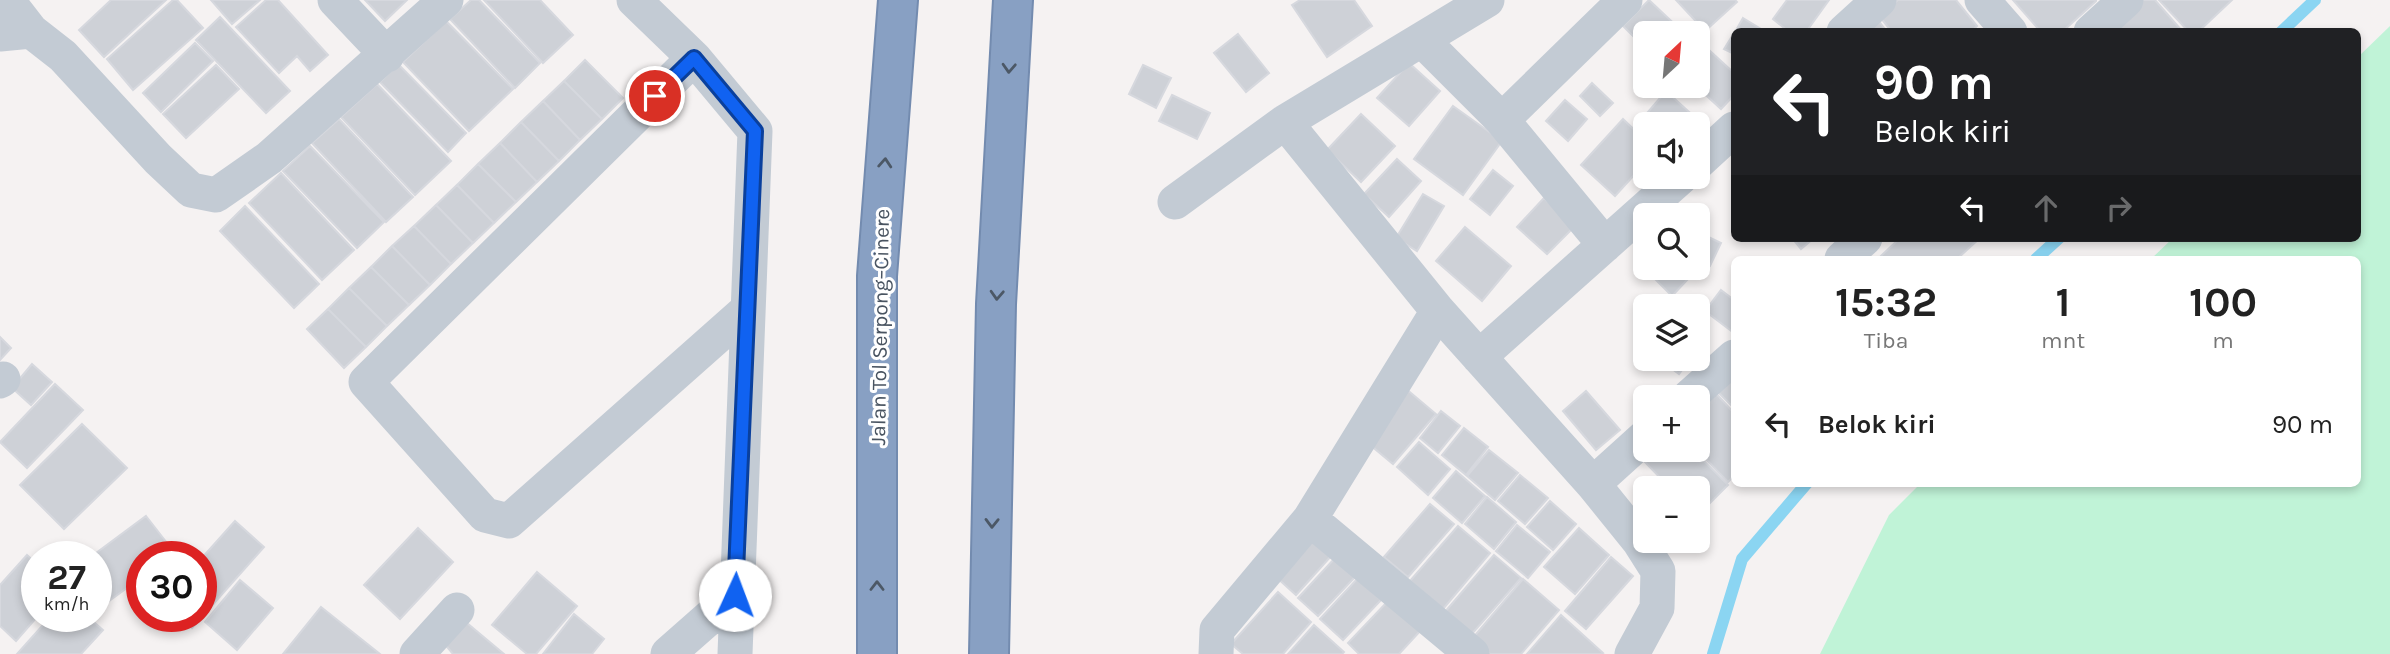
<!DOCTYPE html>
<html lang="id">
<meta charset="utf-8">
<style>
:root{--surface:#fff;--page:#f2f2f2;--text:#222;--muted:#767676}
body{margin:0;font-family:Karla,sans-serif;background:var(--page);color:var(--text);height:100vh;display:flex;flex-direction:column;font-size:26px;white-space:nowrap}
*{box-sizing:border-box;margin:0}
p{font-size:23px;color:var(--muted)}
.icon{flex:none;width:38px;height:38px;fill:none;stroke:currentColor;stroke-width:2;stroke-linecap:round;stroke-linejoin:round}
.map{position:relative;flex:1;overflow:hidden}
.details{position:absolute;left:1731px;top:256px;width:630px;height:231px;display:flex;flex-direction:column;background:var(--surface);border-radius:10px;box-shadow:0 4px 10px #0003}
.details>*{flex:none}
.top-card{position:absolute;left:1731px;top:28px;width:630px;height:214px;border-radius:10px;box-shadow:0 4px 10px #0003;background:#202124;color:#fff;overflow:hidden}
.needle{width:46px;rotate:26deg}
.fabs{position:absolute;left:1633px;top:21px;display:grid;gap:14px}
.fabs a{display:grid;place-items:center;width:77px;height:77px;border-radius:10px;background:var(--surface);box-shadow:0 4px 10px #0003;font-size:35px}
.speed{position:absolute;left:21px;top:541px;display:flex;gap:14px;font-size:35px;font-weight:700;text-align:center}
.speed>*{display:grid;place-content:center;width:91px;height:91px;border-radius:50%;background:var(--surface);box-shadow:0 4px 10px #0003;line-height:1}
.speed small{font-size:18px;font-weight:400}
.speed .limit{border:10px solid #d22;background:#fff;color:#111}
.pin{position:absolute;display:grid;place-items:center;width:60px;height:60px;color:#fff;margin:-30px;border:4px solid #fff;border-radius:50%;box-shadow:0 2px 7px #0007}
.me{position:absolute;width:77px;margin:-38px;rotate:2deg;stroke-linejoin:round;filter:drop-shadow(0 0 5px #0008)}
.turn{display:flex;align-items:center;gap:24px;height:147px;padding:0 28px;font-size:32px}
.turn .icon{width:91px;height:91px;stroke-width:2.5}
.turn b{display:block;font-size:49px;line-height:60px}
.lanes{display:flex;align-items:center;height:66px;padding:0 28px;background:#0003;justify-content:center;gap:35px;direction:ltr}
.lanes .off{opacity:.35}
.eta{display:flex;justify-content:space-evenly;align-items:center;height:119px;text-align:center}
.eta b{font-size:42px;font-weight:700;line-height:49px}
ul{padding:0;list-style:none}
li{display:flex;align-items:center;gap:21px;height:98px;padding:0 28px}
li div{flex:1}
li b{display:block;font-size:26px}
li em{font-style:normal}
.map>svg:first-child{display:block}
.green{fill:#c0f3d7}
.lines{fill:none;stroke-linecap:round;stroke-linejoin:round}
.stream{stroke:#8bd5f2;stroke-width:12}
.building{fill:#ced1d7;stroke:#d6d8de;stroke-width:2}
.highway-casing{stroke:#738baf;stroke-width:42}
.street{stroke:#c3cbd4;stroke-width:35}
.highway{stroke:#88a0c3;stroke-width:38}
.oneway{stroke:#4c5866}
.route-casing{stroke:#0a409d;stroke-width:18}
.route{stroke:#1062f1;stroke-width:12}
.labels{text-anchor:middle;stroke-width:6;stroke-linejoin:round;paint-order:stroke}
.street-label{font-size:21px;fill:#495461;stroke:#fff}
</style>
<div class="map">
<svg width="2390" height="654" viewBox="0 0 2390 654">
<rect width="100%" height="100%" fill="#f5f2f2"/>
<!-- green -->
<path class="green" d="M 2390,26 L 2390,654 L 1820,654 L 1889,515 L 1921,483 L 2357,483 L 2357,259 L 2151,259 L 2173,238 L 2357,238 L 2357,58 Z"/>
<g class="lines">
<!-- stream -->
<path class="stream" d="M 2281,32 L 2315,0
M 2036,259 L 2059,238
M 1713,654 L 1742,559 L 1807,483"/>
</g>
<!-- building -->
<path class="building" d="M 111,0 L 166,0 L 104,57 L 79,30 Z
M 173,0 L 177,0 L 203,28 L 133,90 L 107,59 Z
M 211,0 L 260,0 L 232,24 Z
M 266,0 L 278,0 L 328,55 L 310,71 L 297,56 L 279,73 L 236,27 Z
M 365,0 L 407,0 L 385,21 Z
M 471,0 L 479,0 L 540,63 L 515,88 L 450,19 Z
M 484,0 L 540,0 L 573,35 L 543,63 Z
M 1300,0 L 1354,0 L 1372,26 L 1327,57 L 1292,5 Z
M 1649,0 L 1684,33 L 1645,33 L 1645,48 L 1623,26 Z
M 1676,0 L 1735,0 L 1737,2 L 1705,31 Z
M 1787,0 L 1829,0 L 1806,32 L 1789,32 L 1773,19 Z
M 1898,0 L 1956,0 L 1977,26 L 1971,32 L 1892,32 L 1879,16 Z
M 2013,0 L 2096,0 L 2096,1 L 2062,32 L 2041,32 Z
M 2143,0 L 2155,0 L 2183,32 L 2106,32 Z
M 2159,0 L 2232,0 L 2198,32 L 2189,32 Z
M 220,17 L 290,91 L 266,113 L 196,40 Z
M 1743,18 L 1766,32 L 1735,32 Z
M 1878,20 L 1887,32 L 1864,32 Z
M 446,21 L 513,89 L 469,131 L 403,62 Z
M 1734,33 L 1734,54 L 1724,49 Z
M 1238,34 L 1269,73 L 1246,92 L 1214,53 Z
M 195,43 L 213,61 L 161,112 L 143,93 Z
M 1709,50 L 1734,73 L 1734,95 L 1721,109 L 1696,86 L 1698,62 Z
M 585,60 L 623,98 L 602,119 L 564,81 Z
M 1409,63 L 1440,91 L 1409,126 L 1377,98 Z
M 398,64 L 466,133 L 448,152 L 380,82 Z
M 216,65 L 239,89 L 186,138 L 163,114 Z
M 1143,65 L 1171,78 L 1156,108 L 1129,94 Z
M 564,81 L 602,119 L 580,140 L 543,101 Z
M 1592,83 L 1613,103 L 1600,116 L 1580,96 Z
M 377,84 L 451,161 L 415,195 L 341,117 Z
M 1666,91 L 1698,120 L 1694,124 L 1646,124 L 1641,120 Z
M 1172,95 L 1210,113 L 1197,139 L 1159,121 Z
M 1565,100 L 1587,119 L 1568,141 L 1546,121 Z
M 543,101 L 580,140 L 559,161 L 521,122 Z
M 1453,106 L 1502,141 L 1463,195 L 1414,159 Z
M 1361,114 L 1395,146 L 1361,182 L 1327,150 Z
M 339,119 L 413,197 L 386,222 L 312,143 Z
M 1623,119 L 1645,140 L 1645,163 L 1615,196 L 1581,165 Z
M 521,122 L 559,161 L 537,182 L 500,143 Z
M 500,143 L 537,182 L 516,202 L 478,164 Z
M 310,146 L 384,222 L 357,248 L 283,171 Z
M 1397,159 L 1421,181 L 1389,217 L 1364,194 Z
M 478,164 L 516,202 L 494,223 L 457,185 Z
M 1493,170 L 1513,186 L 1490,215 L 1470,199 Z
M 281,173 L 354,250 L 322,280 L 249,203 Z
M 457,185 L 494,223 L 473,243 L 436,205 Z
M 1423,194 L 1444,206 L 1417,251 L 1396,238 Z
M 1544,198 L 1574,227 L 1547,254 L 1517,227 Z
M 436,205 L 473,243 L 451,264 L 414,226 Z
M 245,206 L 319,284 L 294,308 L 220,231 Z
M 414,226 L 451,264 L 430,285 L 392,246 Z
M 1465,227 L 1511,266 L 1482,301 L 1436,261 Z
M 1698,232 L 1721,243 L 1710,266 L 1698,260 Z
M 1792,238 L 1814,238 L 1801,249 Z
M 1900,238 L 1980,238 L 1957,259 L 1883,259 L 1881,256 Z
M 1645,239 L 1645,257 L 1636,250 Z
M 392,246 L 430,285 L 409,305 L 371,267 Z
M 371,267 L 409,305 L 387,326 L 349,288 Z
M 1660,268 L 1676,268 L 1688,279 L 1672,296 L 1652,276 Z
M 349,288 L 387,326 L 366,347 L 328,309 Z
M 1721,290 L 1734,300 L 1734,333 L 1705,311 Z
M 328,309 L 366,347 L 344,368 L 307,329 Z
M 1698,322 L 1707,330 L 1700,338 L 1698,337 Z
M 0,337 L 11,348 L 0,360 Z
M 1659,359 L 1690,359 L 1679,374 Z
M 32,364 L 52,382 L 31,405 L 12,388 Z
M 1734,371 L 1734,408 L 1715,389 Z
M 55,384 L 83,410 L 27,468 L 0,442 Z
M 1405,388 L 1436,414 L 1393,464 L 1363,439 Z
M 1711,388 L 1734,413 L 1734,476 L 1728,482 L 1697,450 L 1698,401 Z
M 1586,391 L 1620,430 L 1596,450 L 1563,411 Z
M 1441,411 L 1460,426 L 1438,453 L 1420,438 Z
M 82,424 L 127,468 L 64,529 L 20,485 Z
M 1464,428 L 1488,447 L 1466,475 L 1442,455 Z
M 1419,442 L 1450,469 L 1428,495 L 1397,467 Z
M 1489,450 L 1518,473 L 1495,500 L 1467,476 Z
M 1645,450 L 1693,450 L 1728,485 L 1698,515 L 1698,488 L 1670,488 L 1638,455 Z
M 1456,471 L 1485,496 L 1462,523 L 1433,498 Z
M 1520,475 L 1548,498 L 1525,524 L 1498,501 Z
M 1487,497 L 1516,522 L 1494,549 L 1465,524 Z
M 1550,501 L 1576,524 L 1553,550 L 1527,527 Z
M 1430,504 L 1454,524 L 1408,577 L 1384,557 Z
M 146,516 L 174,552 L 168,556 L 142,556 L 142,577 L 101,607 L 96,601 L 96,556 L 92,556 Z
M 235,521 L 264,547 L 192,628 L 179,616 L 201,616 L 201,559 Z
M 1517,525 L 1550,552 L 1528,578 L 1496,551 Z
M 1458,526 L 1490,553 L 1443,609 L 1410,581 Z
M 418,528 L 453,562 L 400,619 L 364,585 Z
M 1579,528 L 1609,555 L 1575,594 L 1544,567 Z
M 1313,537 L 1332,555 L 1296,595 L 1276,577 Z
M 27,555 L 37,564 L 38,616 L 16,641 L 0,626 L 0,585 Z
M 1494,555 L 1521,578 L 1470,636 L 1444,613 Z
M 1336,557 L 1356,576 L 1318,616 L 1298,598 Z
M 1611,557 L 1633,576 L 1586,629 L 1565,611 Z
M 537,572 L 577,606 L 536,654 L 527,654 L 492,625 Z
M 1358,578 L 1381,600 L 1343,640 L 1320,619 Z
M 1523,579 L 1559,610 L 1521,654 L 1490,654 L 1472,639 Z
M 240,580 L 273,608 L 237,650 L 205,622 Z
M 1278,592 L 1311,622 L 1283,654 L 1243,654 L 1231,644 Z
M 1390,599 L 1422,629 L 1399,654 L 1359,654 L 1348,643 Z
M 321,607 L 380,654 L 283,654 Z
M 574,614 L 604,639 L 592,654 L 543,654 Z
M 1561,615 L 1603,653 L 1601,654 L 1527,654 Z
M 51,616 L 87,616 L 103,630 L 81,654 L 17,654 Z
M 461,618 L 504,654 L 453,654 L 442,641 Z
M 1314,625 L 1344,652 L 1342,654 L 1288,654 Z"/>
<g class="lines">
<!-- highway casing -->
<g class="highway-casing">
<path id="highway" d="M 877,654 L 877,276 L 898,0
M 989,654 L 996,304 L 1013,0"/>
</g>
<!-- street -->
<path class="street" d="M 7,0 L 31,31
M 335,0 L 387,55
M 634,0 L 694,58 L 755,131 L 735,654
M 1982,0 L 2010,32
M 1844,32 L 1879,0
M 2091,32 L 2126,0
M 0,34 L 31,31 L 63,56 L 158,159 L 191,190 L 216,195 L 269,158 L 446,0
M 1422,40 L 1502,120 L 1605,245
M 694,58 L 366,382 L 485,515 L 509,521 L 747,310
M 1502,120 L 1625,0
M 1285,122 L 1438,311 L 1593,484 L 1639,541 L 1658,571 L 1657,608 L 1632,654
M 1698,162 L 1734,129
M 1175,202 L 1285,122 L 1487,0
M 1842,259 L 1865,238
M 1479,357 L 1681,177
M 0,381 L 3,379
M 1689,397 L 1734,357
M 1593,484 L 1645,437
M 1310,519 L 1472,654
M 417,654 L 457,610
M 668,654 L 735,595
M 1216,654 L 1217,630 L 1310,519 L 1438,311"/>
<!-- highway -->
<use href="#highway" class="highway"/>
</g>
<!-- one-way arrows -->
<defs><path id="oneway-chevron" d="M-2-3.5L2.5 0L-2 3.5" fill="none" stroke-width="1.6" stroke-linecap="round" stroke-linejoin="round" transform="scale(1.75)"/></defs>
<g class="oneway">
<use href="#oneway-chevron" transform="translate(1009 68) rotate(93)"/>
<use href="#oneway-chevron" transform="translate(885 163) rotate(-86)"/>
<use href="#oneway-chevron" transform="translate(997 295) rotate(93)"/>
<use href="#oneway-chevron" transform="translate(992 523) rotate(91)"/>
<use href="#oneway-chevron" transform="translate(877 586) rotate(-90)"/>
</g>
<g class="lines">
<!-- route casing -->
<g class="route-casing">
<path id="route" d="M 655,96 L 694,58 L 755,131 L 735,595"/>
</g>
<!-- route -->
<use href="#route" class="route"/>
</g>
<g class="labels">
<!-- street labels -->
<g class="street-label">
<text transform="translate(880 327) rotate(-89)" y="7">Jalan Tol Serpong–Cinere</text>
</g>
</g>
</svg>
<div class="fabs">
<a><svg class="needle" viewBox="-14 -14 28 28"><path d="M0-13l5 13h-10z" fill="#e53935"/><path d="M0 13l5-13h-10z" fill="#767676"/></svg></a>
<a><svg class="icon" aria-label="sound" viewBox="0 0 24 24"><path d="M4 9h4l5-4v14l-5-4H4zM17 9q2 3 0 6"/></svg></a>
<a><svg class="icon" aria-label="search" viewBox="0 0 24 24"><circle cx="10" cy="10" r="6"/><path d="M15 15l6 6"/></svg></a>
<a><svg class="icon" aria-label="layers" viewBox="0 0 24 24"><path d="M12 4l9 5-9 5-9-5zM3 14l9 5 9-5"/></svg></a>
<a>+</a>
<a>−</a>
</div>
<div class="speed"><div>27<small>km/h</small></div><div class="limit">30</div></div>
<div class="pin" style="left:655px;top:96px;background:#d93025"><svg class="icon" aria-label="arrive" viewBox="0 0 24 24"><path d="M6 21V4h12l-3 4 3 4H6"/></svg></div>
<svg class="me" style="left:735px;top:595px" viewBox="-20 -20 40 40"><circle r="19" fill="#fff"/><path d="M0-13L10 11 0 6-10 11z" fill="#1062f1"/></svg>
<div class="top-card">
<div class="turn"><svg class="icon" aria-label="left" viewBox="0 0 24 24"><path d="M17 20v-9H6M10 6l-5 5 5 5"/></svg><div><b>90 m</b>Belok kiri</div></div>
<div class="lanes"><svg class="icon" aria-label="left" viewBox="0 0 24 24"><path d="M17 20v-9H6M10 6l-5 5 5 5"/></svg><svg class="icon off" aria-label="ahead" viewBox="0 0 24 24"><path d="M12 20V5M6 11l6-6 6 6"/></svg><svg class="icon off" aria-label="right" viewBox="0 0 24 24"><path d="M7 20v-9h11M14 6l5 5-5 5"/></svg></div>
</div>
<section class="details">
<div class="eta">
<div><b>15:32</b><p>Tiba</p></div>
<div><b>1</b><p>mnt</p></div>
<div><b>100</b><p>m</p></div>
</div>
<ul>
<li><svg class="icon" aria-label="left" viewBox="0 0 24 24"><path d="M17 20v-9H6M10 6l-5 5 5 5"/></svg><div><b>Belok kiri</b></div><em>90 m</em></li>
</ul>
</section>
</div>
